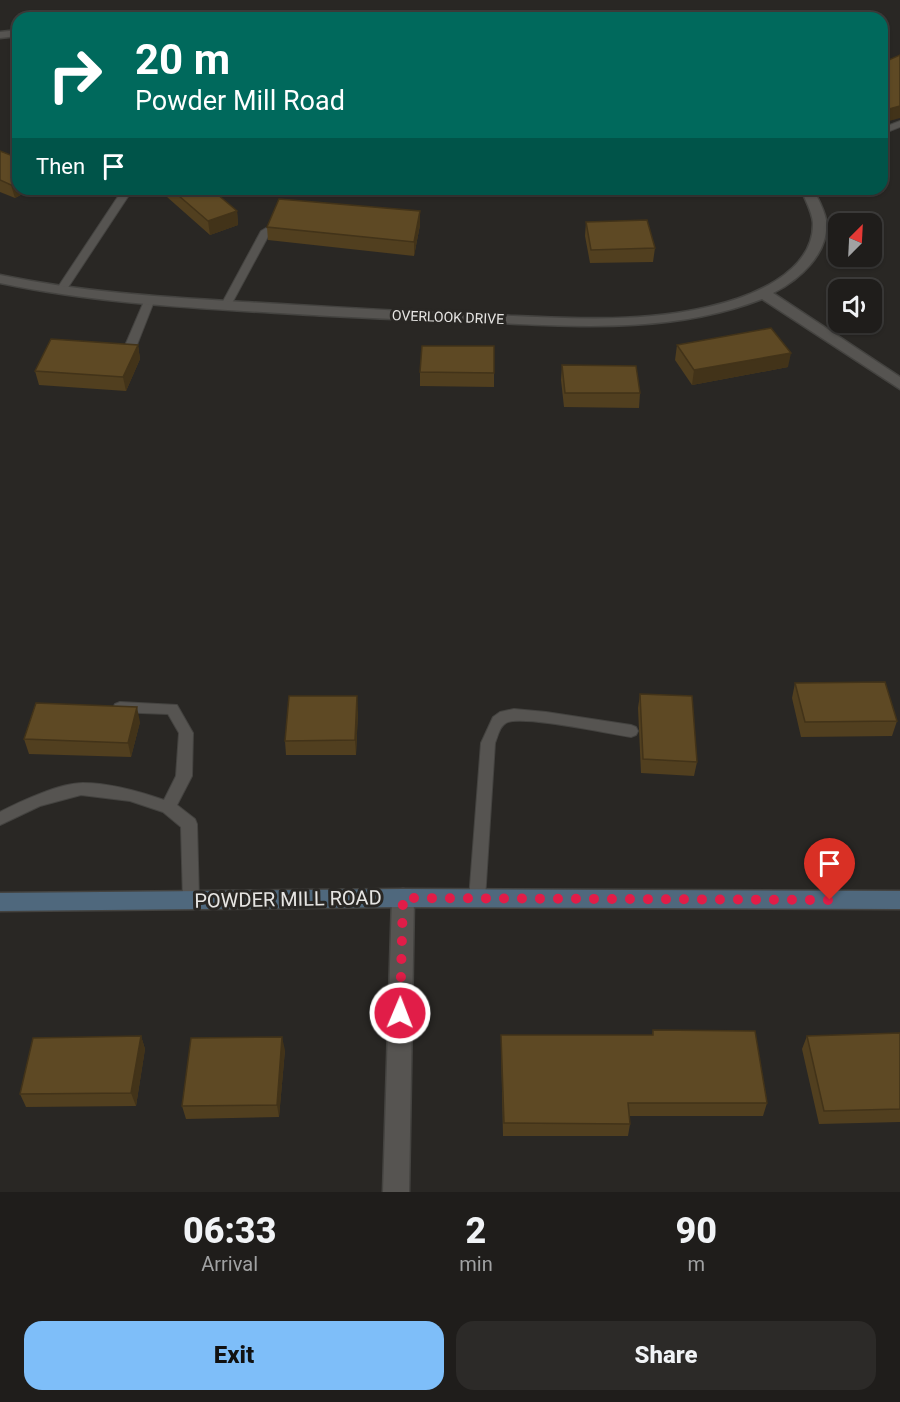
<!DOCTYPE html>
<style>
:root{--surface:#1f1d1b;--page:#2c2a28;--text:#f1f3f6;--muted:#a1a2a3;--line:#3c3b3a;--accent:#7ebef9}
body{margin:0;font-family:Roboto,sans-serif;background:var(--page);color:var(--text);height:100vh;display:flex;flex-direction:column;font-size:22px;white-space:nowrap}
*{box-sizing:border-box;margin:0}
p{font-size:20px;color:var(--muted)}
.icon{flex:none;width:33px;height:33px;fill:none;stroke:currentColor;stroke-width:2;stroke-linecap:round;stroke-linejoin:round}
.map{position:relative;height:1192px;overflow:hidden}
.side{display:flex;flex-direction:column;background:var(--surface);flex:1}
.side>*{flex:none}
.top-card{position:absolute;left:12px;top:12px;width:876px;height:183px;border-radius:18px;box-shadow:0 2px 4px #0004,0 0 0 2px var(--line);background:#00695c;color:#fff;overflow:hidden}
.needle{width:39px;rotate:24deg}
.buttons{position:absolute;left:828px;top:213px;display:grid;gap:12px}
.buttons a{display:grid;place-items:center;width:54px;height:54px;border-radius:12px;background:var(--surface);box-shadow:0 2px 4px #0004,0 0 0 2px var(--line);font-size:30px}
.pin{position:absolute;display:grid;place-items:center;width:51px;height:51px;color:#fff;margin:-62px -26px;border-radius:50% 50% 50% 0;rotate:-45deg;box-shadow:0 0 6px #0007}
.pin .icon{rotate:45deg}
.me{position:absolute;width:66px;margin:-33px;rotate:1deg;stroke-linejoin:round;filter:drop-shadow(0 0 4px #0008)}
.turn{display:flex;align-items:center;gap:21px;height:126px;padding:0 24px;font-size:27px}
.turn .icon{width:78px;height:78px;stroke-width:2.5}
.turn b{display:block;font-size:42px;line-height:51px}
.then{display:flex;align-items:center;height:57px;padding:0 24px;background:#0003;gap:12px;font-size:22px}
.eta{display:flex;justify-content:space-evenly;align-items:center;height:102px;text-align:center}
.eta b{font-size:36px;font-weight:800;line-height:42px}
.action{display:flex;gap:12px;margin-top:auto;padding:12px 24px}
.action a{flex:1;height:69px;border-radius:18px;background:var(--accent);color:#111;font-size:24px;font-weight:800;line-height:69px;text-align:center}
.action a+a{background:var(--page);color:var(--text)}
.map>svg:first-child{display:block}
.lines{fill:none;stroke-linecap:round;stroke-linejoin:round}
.service-casing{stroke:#444340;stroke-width:2}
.minor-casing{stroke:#444340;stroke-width:3}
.secondary-casing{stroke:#444340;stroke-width:3}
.service{fill:#565451;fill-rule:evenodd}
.minor{fill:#565451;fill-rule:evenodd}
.secondary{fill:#4f687d;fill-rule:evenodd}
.wall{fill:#513f1f}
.shaded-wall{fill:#423319}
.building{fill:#5e4924;stroke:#423319;stroke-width:1.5}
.route{stroke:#e11d48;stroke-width:10;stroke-dasharray:0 18}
.labels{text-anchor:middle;stroke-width:6;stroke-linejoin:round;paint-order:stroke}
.far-street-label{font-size:14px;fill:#e6e5e3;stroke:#292724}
.near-street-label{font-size:20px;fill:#e6e5e3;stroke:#292724}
</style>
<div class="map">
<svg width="900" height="1192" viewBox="0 0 900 1192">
<rect width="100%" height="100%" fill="#292724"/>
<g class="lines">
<!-- service casing -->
<g class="service-casing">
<path id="service" d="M 900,121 L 900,127 L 882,134 L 882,128 Z
M 123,189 L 133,189 L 65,292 L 57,292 L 56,290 Z
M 266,228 L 271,231 L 231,305 L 230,307 L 222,307 L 221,305 L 261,231 Z
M 150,296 L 155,299 L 133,355 L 131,357 L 123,357 L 121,355 L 145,299 Z
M 120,702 L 177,705 L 193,733 L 192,776 L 177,805 L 195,819 L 197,824 L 199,900 L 197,905 L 191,907 L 185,905 L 183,900 L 181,827 L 163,812 L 130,801 L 81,795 L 40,806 L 0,825 L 0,812 C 21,801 60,783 83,783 C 110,783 138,791 164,800 L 176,776 L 179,733 L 168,714 L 115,712 L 113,708 L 115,704 Z
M 514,709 L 546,712 L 631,725 L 636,727 L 638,731 L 636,735 L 631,737 C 611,734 519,714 506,723 C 499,727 498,736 495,743 L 485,899 L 483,904 L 477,906 L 471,904 L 469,899 L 481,743 L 493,717 L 500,712 Z"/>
</g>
<!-- minor casing -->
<g class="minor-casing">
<path id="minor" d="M 18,30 L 18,36 L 0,38 L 0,32 Z
M 801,189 L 813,189 C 818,199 824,209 826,220 C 830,253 799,280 773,293 L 900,377 L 900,389 L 762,299 C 677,332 587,327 498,323 C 442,321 386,319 330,316 C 220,309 108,306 0,283 L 0,275 C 80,292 161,297 243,302 C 316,306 390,311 464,314 C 544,316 628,326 708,307 C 748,298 814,274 813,223 C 812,211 805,200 801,189 Z
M 403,889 L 411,891 L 414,898 L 409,1192 L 383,1192 L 392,898 L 395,891 Z"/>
</g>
<!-- secondary casing -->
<g class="secondary-casing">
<path id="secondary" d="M 403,889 L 900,891 L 900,909 L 403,907 L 0,911 L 0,893 Z"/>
</g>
<!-- service -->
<use href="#service" class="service"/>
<!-- minor -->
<use href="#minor" class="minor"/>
<!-- secondary -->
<use href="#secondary" class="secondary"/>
</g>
<!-- wall -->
<path class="wall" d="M 0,151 L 18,189 L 32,189 L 15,198 L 0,192 Z
M 158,189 L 211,189 L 237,211 L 238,225 L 210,235 Z
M 586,222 L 655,248 L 653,262 L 590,263 L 585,236 Z
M 420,225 L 414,256 L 268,240 L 267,227 Z
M 138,345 L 140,359 L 126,391 L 39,385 L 35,371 Z
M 677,345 L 788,367 L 692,385 L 675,360 Z
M 562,365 L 640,393 L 639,408 L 564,407 L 561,380 Z
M 420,372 L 494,373 L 494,387 L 420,386 Z
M 795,683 L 897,721 L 892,736 L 801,737 L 792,698 Z
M 640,694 L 697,762 L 694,776 L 641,773 L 638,708 Z
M 358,711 L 356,755 L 286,755 L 285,741 Z
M 140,722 L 131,757 L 29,754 L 24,739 Z
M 653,1030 L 767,1103 L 763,1116 L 630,1116 L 630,1124 L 628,1136 L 503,1136 L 501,1048 L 501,1035 L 652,1035 Z
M 900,1033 L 900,1122 L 819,1124 L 802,1049 L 807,1036 Z
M 141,1036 L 145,1049 L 136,1106 L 26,1107 L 20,1094 Z
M 285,1050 L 279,1117 L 186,1119 L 182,1106 Z"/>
<!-- shaded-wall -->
<path class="shaded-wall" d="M 900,106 L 900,118 L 882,123 L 882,111 Z
M 18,181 L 18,189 L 32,189 L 15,198 L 11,185 Z
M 237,211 L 238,225 L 210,235 L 208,221 Z
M 420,211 L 420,225 L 414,256 L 414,242 Z
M 138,345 L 140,359 L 126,391 L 123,377 Z
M 791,353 L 788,367 L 692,385 L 694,370 Z
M 357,696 L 358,711 L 356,755 L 355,740 Z
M 137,707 L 140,722 L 131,757 L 128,743 Z
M 141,1036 L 145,1049 L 136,1106 L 131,1093 Z
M 282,1037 L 285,1050 L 279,1117 L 277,1105 Z"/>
<!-- building -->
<path class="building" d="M 900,55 L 900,106 L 882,111 L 882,63 Z
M 0,151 L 18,158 L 18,181 L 11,185 L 0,180 Z
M 171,189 L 211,189 L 237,211 L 208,221 Z
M 279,199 L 420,211 L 414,242 L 267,227 Z
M 647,220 L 655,248 L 591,250 L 586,222 Z
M 771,328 L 791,353 L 694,370 L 677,345 Z
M 51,339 L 138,345 L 123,377 L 35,371 Z
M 422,346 L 494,346 L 494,373 L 420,372 Z
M 562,365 L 636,366 L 640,393 L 565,393 Z
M 885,682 L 897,721 L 805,722 L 795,683 Z
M 640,694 L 692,696 L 697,762 L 643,759 Z
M 289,696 L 357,696 L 355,740 L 285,741 Z
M 36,703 L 137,707 L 128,743 L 24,739 Z
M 653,1030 L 755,1031 L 767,1103 L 628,1103 L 630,1124 L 504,1123 L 501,1035 L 653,1035 Z
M 900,1033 L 900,1109 L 824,1111 L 807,1036 Z
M 141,1036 L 131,1093 L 20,1094 L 33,1038 Z
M 282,1037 L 277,1105 L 182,1106 L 191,1038 Z"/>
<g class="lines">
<!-- route -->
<path class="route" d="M 400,1013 L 403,898 L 830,900"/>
</g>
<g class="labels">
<!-- far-street labels -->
<g class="far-street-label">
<text transform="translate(448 317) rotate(2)" y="5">OVERLOOK DRIVE</text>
</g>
<!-- near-street labels -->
<g class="near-street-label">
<text transform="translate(288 899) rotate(-1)" y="7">POWDER MILL ROAD</text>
</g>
</g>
</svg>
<div class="buttons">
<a><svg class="needle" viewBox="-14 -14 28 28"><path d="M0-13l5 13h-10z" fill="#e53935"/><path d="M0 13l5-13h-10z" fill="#a1a2a3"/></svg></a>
<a><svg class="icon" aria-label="sound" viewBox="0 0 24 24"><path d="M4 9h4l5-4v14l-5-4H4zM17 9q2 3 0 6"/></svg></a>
</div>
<div class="pin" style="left:830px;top:900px;background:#d93025"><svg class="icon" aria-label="arrive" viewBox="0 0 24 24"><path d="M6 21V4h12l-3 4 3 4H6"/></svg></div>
<svg class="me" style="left:400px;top:1013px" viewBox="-20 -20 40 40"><circle r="17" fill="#e11d48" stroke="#fff" stroke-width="3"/><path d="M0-11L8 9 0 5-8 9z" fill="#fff"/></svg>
<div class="top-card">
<div class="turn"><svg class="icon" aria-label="right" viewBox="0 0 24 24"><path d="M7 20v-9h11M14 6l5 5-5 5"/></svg><div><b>20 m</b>Powder Mill Road</div></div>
<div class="then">Then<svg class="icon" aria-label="arrive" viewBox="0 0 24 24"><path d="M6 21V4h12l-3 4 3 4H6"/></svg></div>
</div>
</div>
<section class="side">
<div class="eta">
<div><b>06:33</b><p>Arrival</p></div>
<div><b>2</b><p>min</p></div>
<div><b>90</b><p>m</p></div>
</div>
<div class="action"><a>Exit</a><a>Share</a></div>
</section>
